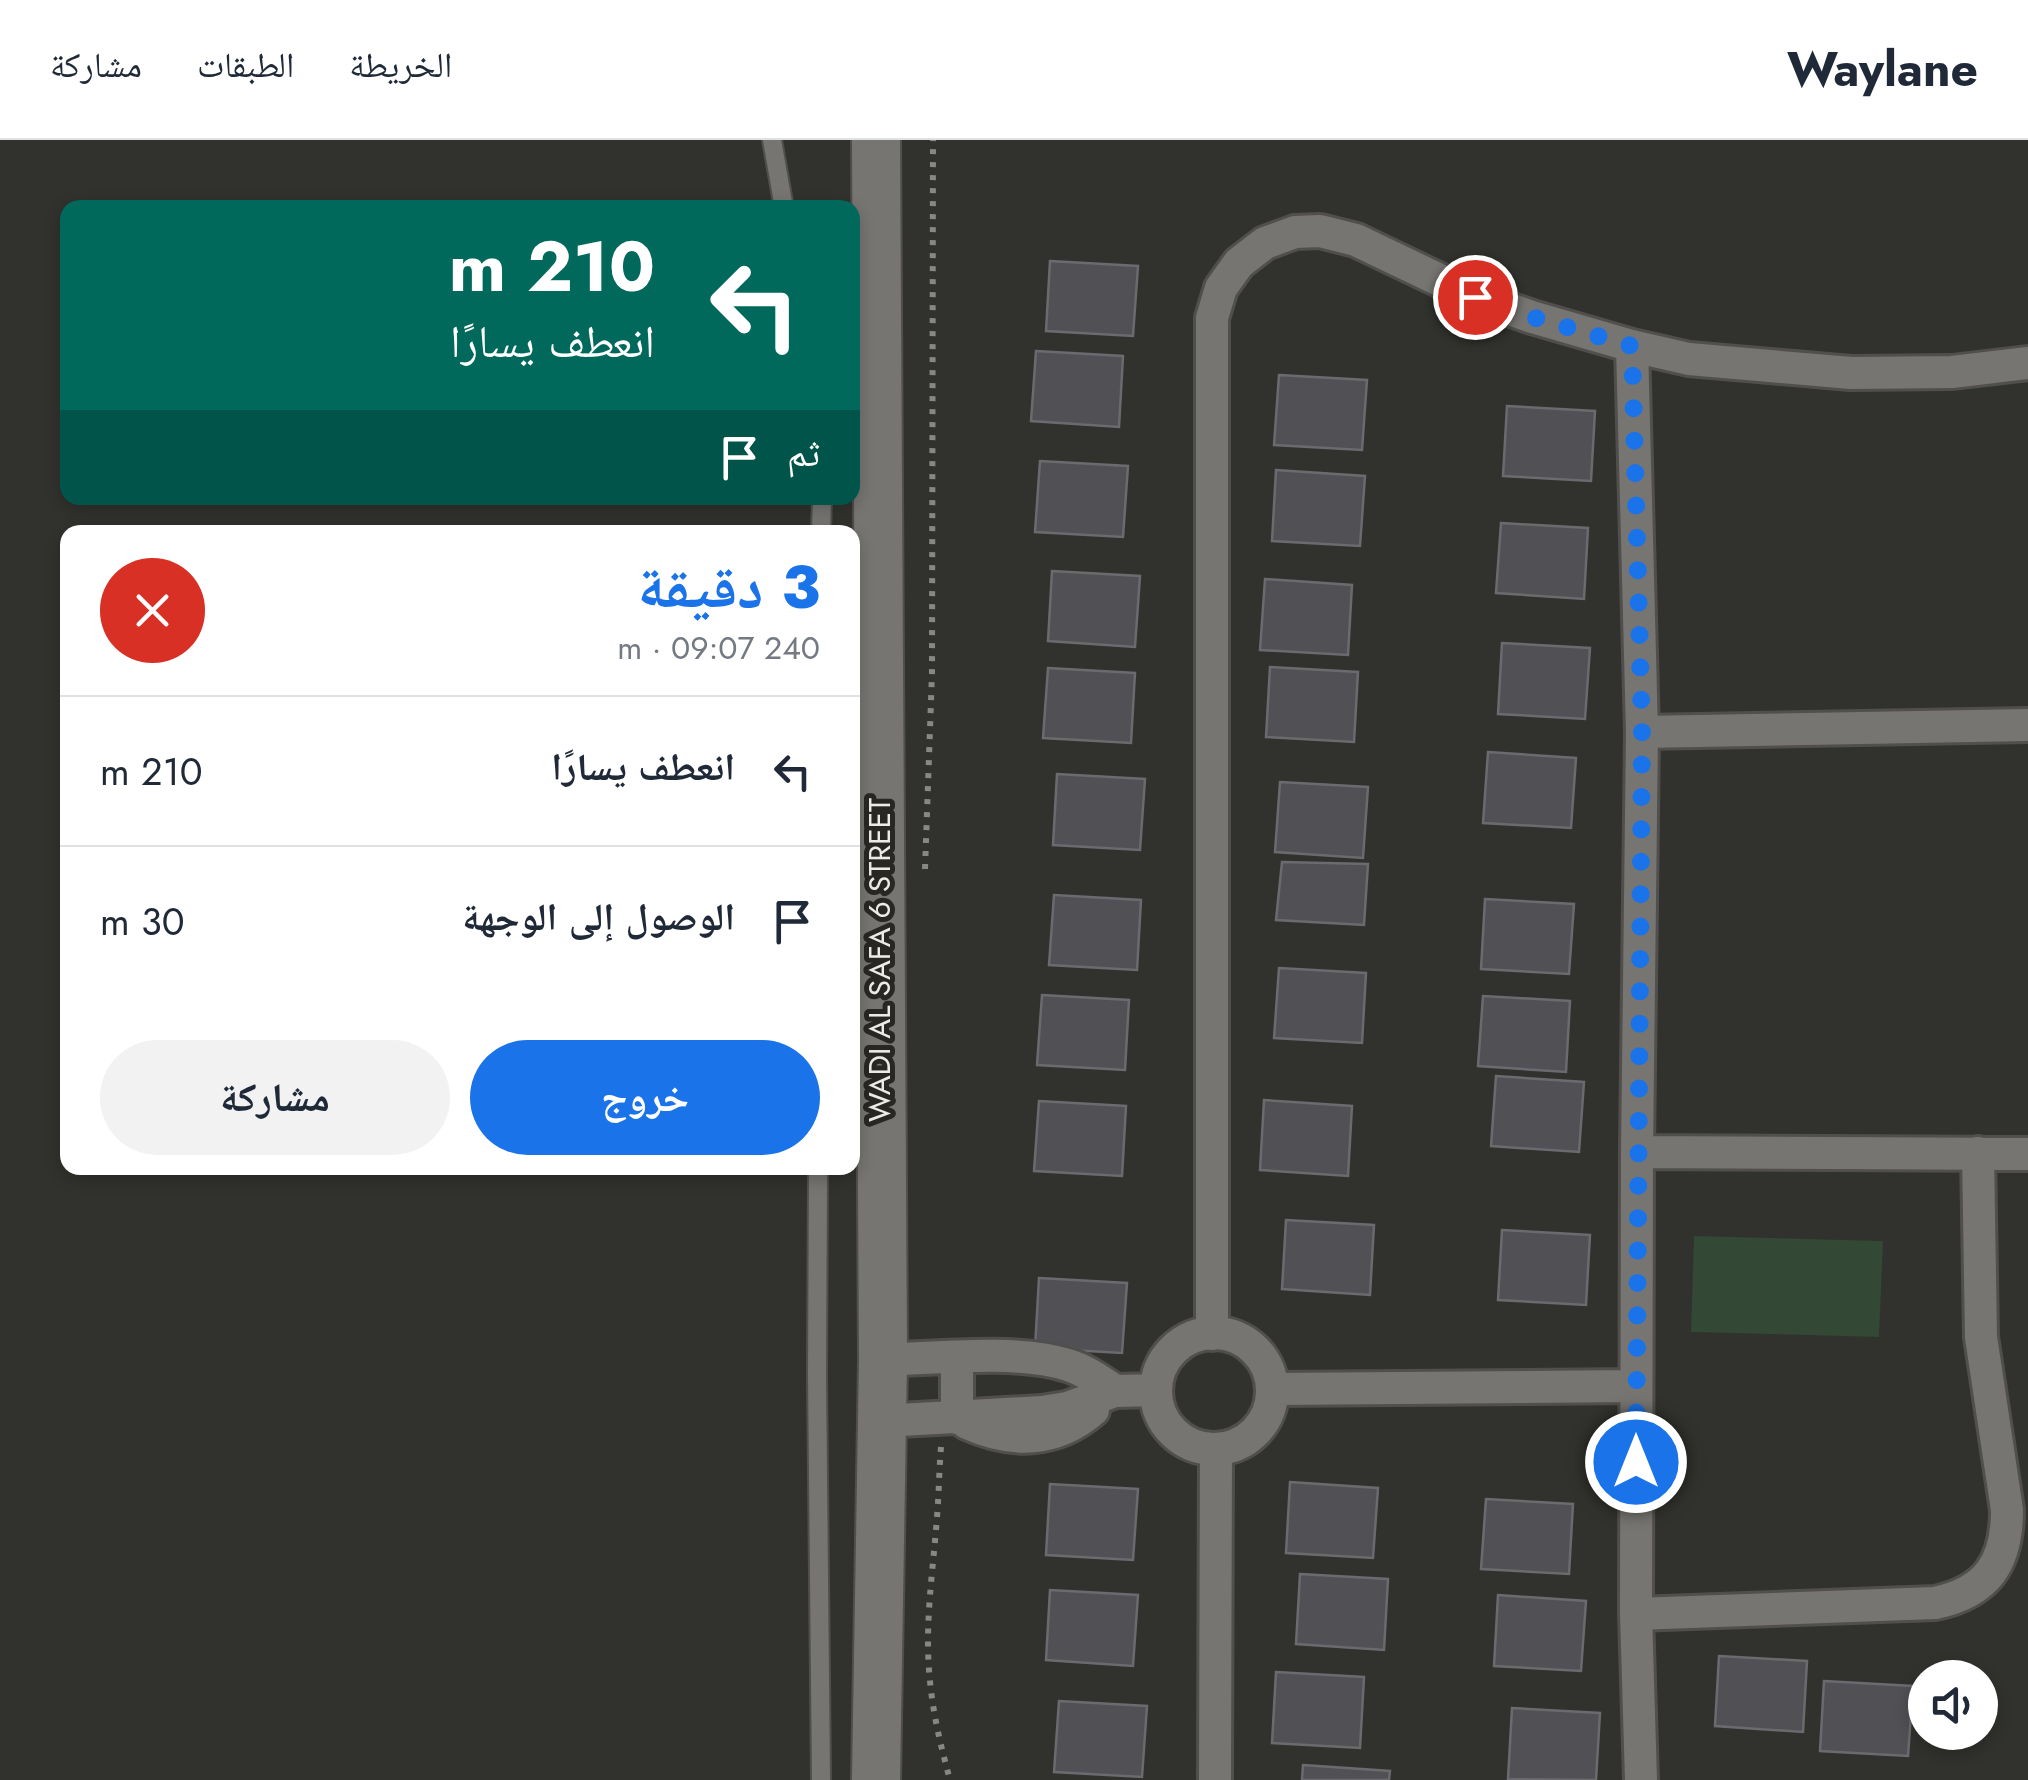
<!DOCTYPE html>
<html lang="ar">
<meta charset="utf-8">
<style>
:root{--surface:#fff;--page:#f2f2f3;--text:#1f2937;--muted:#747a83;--line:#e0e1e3;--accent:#1a73e8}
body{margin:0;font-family:Jost,"Noto Naskh Arabic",sans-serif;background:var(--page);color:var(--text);direction:rtl;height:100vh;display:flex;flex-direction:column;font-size:38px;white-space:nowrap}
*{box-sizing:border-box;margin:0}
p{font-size:32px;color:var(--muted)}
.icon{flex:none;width:55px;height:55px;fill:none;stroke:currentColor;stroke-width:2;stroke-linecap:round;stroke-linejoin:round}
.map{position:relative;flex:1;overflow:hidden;direction:ltr}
.details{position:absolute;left:60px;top:385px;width:800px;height:650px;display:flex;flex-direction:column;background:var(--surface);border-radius:20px;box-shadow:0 5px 15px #0003;direction:rtl}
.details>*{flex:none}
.top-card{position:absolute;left:60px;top:60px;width:800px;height:305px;border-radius:20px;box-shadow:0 5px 15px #0003;direction:rtl;background:#00695c;color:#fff;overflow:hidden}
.tools{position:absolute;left:1908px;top:1520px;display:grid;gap:20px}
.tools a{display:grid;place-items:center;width:90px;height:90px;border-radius:50%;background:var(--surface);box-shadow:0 5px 15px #0003;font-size:50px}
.pin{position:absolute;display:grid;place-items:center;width:85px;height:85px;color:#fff;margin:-42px;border:5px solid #fff;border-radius:50%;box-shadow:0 2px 10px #0007}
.me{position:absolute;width:110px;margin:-55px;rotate:0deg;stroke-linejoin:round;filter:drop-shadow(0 0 8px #0008)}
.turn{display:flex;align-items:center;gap:35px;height:210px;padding:0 40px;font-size:45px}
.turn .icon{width:130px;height:130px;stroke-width:2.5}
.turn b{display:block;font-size:70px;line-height:85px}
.then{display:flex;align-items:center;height:95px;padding:0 40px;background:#0003;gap:20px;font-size:38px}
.round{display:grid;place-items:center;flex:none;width:105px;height:105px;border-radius:52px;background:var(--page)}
.summary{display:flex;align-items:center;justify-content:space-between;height:170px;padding:0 40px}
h1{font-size:60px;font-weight:800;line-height:75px;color:var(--accent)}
.cta{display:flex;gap:20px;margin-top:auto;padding:20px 40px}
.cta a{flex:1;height:115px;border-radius:60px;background:var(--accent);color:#fff;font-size:40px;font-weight:800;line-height:115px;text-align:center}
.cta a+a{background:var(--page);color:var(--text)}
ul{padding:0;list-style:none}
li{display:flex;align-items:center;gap:30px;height:150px;padding:0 40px;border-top:2px solid var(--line)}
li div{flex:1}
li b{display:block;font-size:38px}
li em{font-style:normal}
header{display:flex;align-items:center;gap:60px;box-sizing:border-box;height:140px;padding:0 50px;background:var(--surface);border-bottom:2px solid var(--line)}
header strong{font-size:48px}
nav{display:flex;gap:55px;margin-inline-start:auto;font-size:35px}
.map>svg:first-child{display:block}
.grass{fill:#334835}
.building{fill:#515054;stroke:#6b6a6e;stroke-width:2.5}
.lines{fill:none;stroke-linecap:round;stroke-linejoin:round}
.lane-casing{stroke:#504f4d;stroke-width:22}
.street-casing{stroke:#504f4d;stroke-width:38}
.secondary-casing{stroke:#504f4d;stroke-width:52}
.path{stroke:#878784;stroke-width:6;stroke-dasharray:5 8;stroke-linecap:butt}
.lane{stroke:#777572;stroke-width:18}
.street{stroke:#777572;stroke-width:32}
.secondary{stroke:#777572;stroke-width:48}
.route{stroke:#1a73e8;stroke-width:18;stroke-dasharray:0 32.4}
.labels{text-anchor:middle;stroke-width:10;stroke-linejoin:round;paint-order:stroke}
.street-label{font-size:30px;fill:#ebebe9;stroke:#282724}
</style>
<header>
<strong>Waylane</strong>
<nav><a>الخريطة</a><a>الطبقات</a><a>مشاركة</a></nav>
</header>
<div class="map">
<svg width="2028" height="1640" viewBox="0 0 2028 1640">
<rect width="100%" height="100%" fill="#31312d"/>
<!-- grass -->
<path class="grass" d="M 1694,1096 L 1883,1101 L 1879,1197 L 1691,1192 Z"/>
<!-- building -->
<path class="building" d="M 1050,121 L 1138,126 L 1133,196 L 1046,191 Z
M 1036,211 L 1123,216 L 1119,287 L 1031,281 Z
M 1279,235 L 1367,240 L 1362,310 L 1274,305 Z
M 1507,266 L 1595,271 L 1591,341 L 1503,336 Z
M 1040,321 L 1128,326 L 1123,397 L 1035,392 Z
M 1276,330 L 1365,336 L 1360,406 L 1272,401 Z
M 1501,383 L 1588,388 L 1584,459 L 1496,453 Z
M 1052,431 L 1140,436 L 1135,507 L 1048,501 Z
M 1265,439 L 1352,445 L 1348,515 L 1260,510 Z
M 1502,503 L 1590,508 L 1585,579 L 1498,574 Z
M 1270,527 L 1358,532 L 1354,602 L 1266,597 Z
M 1048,528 L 1135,533 L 1131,603 L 1043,598 Z
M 1488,612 L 1576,618 L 1571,688 L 1483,683 Z
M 1057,634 L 1145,639 L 1140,710 L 1053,705 Z
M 1280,642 L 1368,647 L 1363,718 L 1275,712 Z
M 1282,722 L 1368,724 L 1364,785 L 1276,780 Z
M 1054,755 L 1141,760 L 1137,830 L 1049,825 Z
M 1485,759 L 1574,764 L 1569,834 L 1481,829 Z
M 1279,828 L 1366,833 L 1362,903 L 1274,898 Z
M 1042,855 L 1129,860 L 1125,930 L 1037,925 Z
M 1483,856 L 1570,861 L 1566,932 L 1478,926 Z
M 1496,936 L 1584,942 L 1579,1012 L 1491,1006 Z
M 1264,960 L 1352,966 L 1348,1036 L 1260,1030 Z
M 1039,961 L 1126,966 L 1122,1036 L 1034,1031 Z
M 1286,1080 L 1374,1085 L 1370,1155 L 1282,1149 Z
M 1502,1090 L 1590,1095 L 1586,1165 L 1498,1160 Z
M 1039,1138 L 1127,1143 L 1122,1213 L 1035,1208 Z
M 1290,1342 L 1378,1348 L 1373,1418 L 1286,1413 Z
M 1050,1344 L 1138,1349 L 1133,1420 L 1046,1415 Z
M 1486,1359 L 1573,1364 L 1569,1434 L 1481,1429 Z
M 1300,1434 L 1388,1439 L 1384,1510 L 1296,1504 Z
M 1050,1450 L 1138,1455 L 1133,1526 L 1046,1520 Z
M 1498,1455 L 1586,1461 L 1581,1531 L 1494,1526 Z
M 1719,1516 L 1807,1521 L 1803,1592 L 1715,1586 Z
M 1276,1532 L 1364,1537 L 1360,1608 L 1272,1603 Z
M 1824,1541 L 1913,1546 L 1908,1616 L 1820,1611 Z
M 1059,1561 L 1147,1566 L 1142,1637 L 1054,1632 Z
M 1512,1568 L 1600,1573 L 1596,1640 L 1508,1639 Z
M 1303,1625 L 1390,1631 L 1389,1640 L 1302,1640 Z"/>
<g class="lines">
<!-- lane casing -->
<g class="lane-casing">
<path id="lane" d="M 772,0 L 784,68
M 821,392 L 822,358
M 818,1028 L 817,1236 L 821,1640"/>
</g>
<!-- street casing -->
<g class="street-casing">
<path id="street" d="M 1632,206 L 1642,592 L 1637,1012 L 1636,1474 L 1641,1640
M 1642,592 L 2028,585
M 1637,1012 L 2028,1014
M1156 1251a58 58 0 1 1 116 0a58 58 0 1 1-116 0Z
M 1212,1194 L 1212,178 L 1221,148 L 1239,123 L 1265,103 L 1295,92 L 1320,91 L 1356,100 L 1475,157 L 1532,177 L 1632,206 L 1689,219 L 1851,233 L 1952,232 L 2028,223
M 957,1217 L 957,1278
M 883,1220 C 937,1218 1017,1209 1068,1225 C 1085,1230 1100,1241 1115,1251
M 1273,1249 L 1636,1246
M 882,1281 L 1042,1272 L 1067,1268 L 1115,1251 L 1156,1250
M 967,1283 C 1011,1303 1055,1303 1093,1270
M 1636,1474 L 1935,1463 C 1988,1452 2007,1422 2007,1370 L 1981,1197 L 1978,1013
M 1215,1640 L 1216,1310"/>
</g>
<!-- secondary casing -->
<g class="secondary-casing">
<path id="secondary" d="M 876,0 L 883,1220 L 876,1640"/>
</g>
<!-- path -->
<path class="path" d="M 925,729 L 932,533 L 933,0
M 941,1307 C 939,1330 939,1354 937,1377 C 933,1432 924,1485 930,1541 C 933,1574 941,1607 950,1640"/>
<!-- lane -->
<use href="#lane" class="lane"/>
<!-- street -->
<use href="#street" class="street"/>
<!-- secondary -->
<use href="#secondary" class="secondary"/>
</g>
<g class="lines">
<!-- route -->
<path class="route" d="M 1475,157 L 1532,177 L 1632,206 L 1642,592 L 1636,1322"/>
</g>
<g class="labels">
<!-- street labels -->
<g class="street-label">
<text transform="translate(880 820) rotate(-90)" y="10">WADI AL SAFA 6 STREET</text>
</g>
</g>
</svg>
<div class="tools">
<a><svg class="icon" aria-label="sound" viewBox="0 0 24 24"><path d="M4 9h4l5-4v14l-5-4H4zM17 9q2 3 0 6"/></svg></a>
</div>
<div class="pin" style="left:1475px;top:157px;background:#d93025"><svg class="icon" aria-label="arrive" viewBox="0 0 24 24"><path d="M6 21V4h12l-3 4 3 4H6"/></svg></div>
<svg class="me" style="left:1636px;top:1322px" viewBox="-20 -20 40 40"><circle r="17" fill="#1a73e8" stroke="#fff" stroke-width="3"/><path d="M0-11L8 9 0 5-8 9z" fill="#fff"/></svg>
<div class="top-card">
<div class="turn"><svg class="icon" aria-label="left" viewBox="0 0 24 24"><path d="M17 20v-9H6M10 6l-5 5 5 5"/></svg><div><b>210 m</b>انعطف يسارًا</div></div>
<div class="then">ثم<svg class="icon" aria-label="arrive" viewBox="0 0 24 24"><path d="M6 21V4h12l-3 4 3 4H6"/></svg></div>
</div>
<section class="details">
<div class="summary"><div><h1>3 دقيقة</h1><p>240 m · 09:07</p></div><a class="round" style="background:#d93025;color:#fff"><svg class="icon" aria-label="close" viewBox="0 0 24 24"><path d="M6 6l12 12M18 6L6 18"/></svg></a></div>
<ul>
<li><svg class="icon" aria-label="left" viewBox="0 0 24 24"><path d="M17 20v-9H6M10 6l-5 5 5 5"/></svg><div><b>انعطف يسارًا</b></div><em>210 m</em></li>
<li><svg class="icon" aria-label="arrive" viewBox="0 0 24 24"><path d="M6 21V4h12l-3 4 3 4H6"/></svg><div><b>الوصول إلى الوجهة</b></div><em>30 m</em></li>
</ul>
<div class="cta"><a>خروج</a><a>مشاركة</a></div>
</section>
</div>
